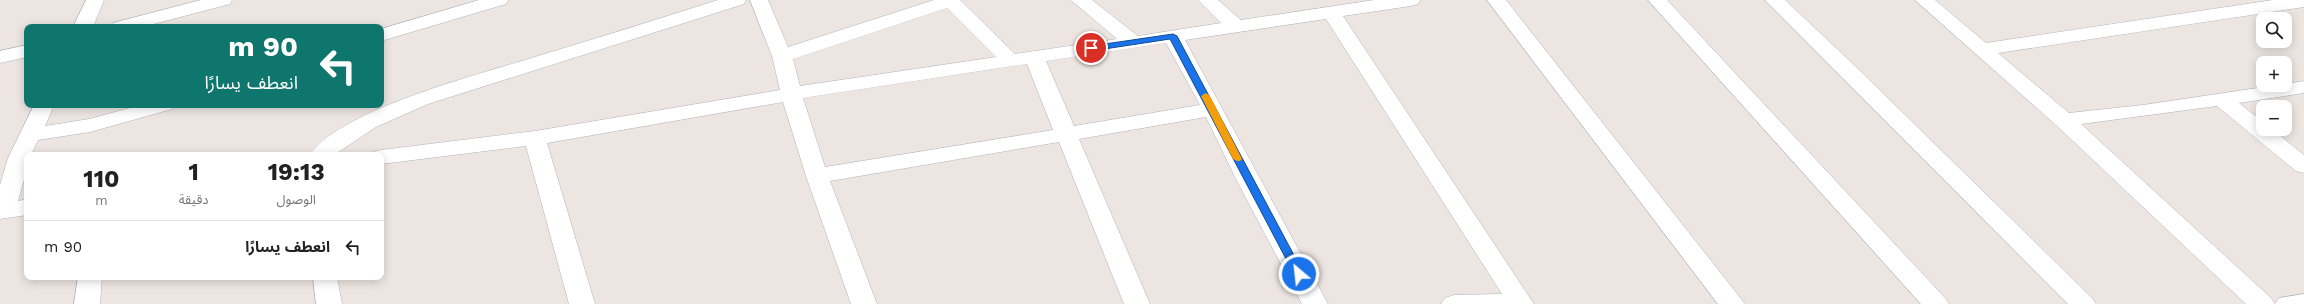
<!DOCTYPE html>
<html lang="ar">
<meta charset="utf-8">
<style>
:root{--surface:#fff;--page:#f2f2f2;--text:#222;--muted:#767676;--line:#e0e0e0}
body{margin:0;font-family:"Work Sans","Noto Sans Arabic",sans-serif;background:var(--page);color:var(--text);direction:rtl;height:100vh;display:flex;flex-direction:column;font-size:15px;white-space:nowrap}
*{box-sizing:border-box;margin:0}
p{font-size:13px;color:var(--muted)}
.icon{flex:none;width:22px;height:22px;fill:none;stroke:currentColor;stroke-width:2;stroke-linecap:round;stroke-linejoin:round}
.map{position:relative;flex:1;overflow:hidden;direction:ltr}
.sheet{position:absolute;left:24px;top:152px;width:360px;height:128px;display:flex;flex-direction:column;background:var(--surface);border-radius:8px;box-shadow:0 2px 10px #0003;direction:rtl}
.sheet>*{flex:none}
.top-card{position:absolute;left:24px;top:24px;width:360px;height:84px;border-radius:8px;box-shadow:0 2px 10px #0003;direction:rtl;background:#0f766e;color:#fff;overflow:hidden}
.fabs{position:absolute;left:2256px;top:12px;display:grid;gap:8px}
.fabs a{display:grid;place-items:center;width:36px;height:36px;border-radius:8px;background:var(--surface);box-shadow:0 2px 10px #0003;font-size:20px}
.pin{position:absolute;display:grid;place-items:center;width:34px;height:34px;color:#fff;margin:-17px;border:2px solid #fff;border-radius:50%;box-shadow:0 1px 4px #0007}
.me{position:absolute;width:44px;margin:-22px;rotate:332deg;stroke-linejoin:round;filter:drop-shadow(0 0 3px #0008)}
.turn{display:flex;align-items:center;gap:14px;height:84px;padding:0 20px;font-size:18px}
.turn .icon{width:52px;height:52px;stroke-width:2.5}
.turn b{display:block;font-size:28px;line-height:34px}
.eta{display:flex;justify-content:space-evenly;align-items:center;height:68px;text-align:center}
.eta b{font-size:24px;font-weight:700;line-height:28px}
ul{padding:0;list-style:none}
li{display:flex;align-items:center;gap:12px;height:52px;padding:0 20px;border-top:1px solid var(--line)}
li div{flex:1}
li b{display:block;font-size:15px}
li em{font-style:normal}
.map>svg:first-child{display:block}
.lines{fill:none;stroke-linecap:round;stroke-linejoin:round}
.street-casing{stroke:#aeb3b8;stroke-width:1}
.street{fill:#fff;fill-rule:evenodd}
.route{fill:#1a73e8;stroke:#114b97}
.slow{fill:#f59e0b}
</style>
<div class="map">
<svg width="2304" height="304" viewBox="0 0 2304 304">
<rect width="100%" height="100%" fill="#ede5e1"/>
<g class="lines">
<!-- street casing -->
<g class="street-casing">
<path id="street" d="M 86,0 L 104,0 L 93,27 L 73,27 Z
M 201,0 L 232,0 L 230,4 L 142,27 L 110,27 L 113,23 Z
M 479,0 L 508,0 L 506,4 L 381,41 L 381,29 Z
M 718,0 L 746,0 L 744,4 L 428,104 L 376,127 L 334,155 L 310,155 C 340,109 485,73 538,56 C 598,38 658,19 718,0 Z
M 750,0 L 768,0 L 788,47 L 934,0 L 960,0 L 1015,54 L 1117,39 L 1071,0 L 1092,0 L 1138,36 L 1221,23 L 1198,0 L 1218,0 L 1241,20 L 1374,0 L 1420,0 L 1418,4 L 1411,6 L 1343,16 L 1534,304 L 1441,304 L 1445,298 L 1454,295 L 1502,294 L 1326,19 L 1185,40 L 1328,304 L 1302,304 L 1237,181 L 1206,117 L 1079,139 L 1150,304 L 1124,304 L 1059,142 L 830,181 L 877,304 L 851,304 L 806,176 L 783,102 L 547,143 L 595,304 L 569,304 L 526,146 L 381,164 L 381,155 L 371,155 L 373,152 L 381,150 L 535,131 L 780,90 L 772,56 ZM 947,8 L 996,57 L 800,86 L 793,59 ZM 1166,43 L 1200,105 L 1074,126 L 1046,61 ZM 1027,64 L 1053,130 L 825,167 L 803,98 Z
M 1487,0 L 1506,0 L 1745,304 L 1718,304 Z
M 1648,0 L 1667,0 L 1945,298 L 1949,304 L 1921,304 Z
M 1765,0 L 1785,0 L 1854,65 L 2092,298 L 2096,304 L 2068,304 Z
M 1915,0 L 1935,0 L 1986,43 L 2273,0 L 2304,0 L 2304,7 L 1998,53 L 2069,113 L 2143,105 L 2304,81 L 2304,93 L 2239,103 L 2263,122 L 2263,129 L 2272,129 L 2304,155 L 2304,173 L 2296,171 L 2217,106 L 2081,124 L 2271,298 L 2275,304 L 2246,304 L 2056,125 Z
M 27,45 L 27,57 L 0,63 L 0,51 Z
M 34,105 L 54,105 L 45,126 L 89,119 L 141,105 L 175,105 L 172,109 L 90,132 L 38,140 L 31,155 L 27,155 L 27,169 L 18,201 L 27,199 L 27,215 L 0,219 L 0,185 L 8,158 Z
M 78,277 L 102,277 L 100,304 L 74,304 Z
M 313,277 L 337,277 L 342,304 L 316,304 Z
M 2304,294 L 2304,304 L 2275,304 L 2279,298 Z"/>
</g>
<!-- street -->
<use href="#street" class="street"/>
</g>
<!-- route -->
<path class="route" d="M 1173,34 L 1177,36 L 1304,274 L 1303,276 L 1299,277 L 1294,274 L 1170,39 L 1091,51 L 1087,48 L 1091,46 Z"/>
<!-- slow -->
<path class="slow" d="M 1206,93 L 1210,96 L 1242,159 L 1240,161 L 1237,161 L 1233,159 L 1201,96 Z"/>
</svg>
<div class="fabs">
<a><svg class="icon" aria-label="search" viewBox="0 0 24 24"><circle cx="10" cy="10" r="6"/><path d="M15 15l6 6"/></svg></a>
<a>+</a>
<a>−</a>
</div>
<div class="pin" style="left:1091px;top:48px;background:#d93025"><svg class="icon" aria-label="arrive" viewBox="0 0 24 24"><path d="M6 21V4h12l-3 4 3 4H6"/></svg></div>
<svg class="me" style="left:1299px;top:274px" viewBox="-20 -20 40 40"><circle r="17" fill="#1a73e8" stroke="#fff" stroke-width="3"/><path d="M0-11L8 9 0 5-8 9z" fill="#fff"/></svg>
<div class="top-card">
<div class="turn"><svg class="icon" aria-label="left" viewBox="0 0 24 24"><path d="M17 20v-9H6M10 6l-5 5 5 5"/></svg><div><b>90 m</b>انعطف يسارًا</div></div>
</div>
<section class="sheet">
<div class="eta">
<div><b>19:13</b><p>الوصول</p></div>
<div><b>1</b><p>دقيقة</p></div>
<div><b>110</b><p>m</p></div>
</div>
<ul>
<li><svg class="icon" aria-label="left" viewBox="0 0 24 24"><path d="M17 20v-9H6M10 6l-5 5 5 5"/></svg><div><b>انعطف يسارًا</b></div><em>90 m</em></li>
</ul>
</section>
</div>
